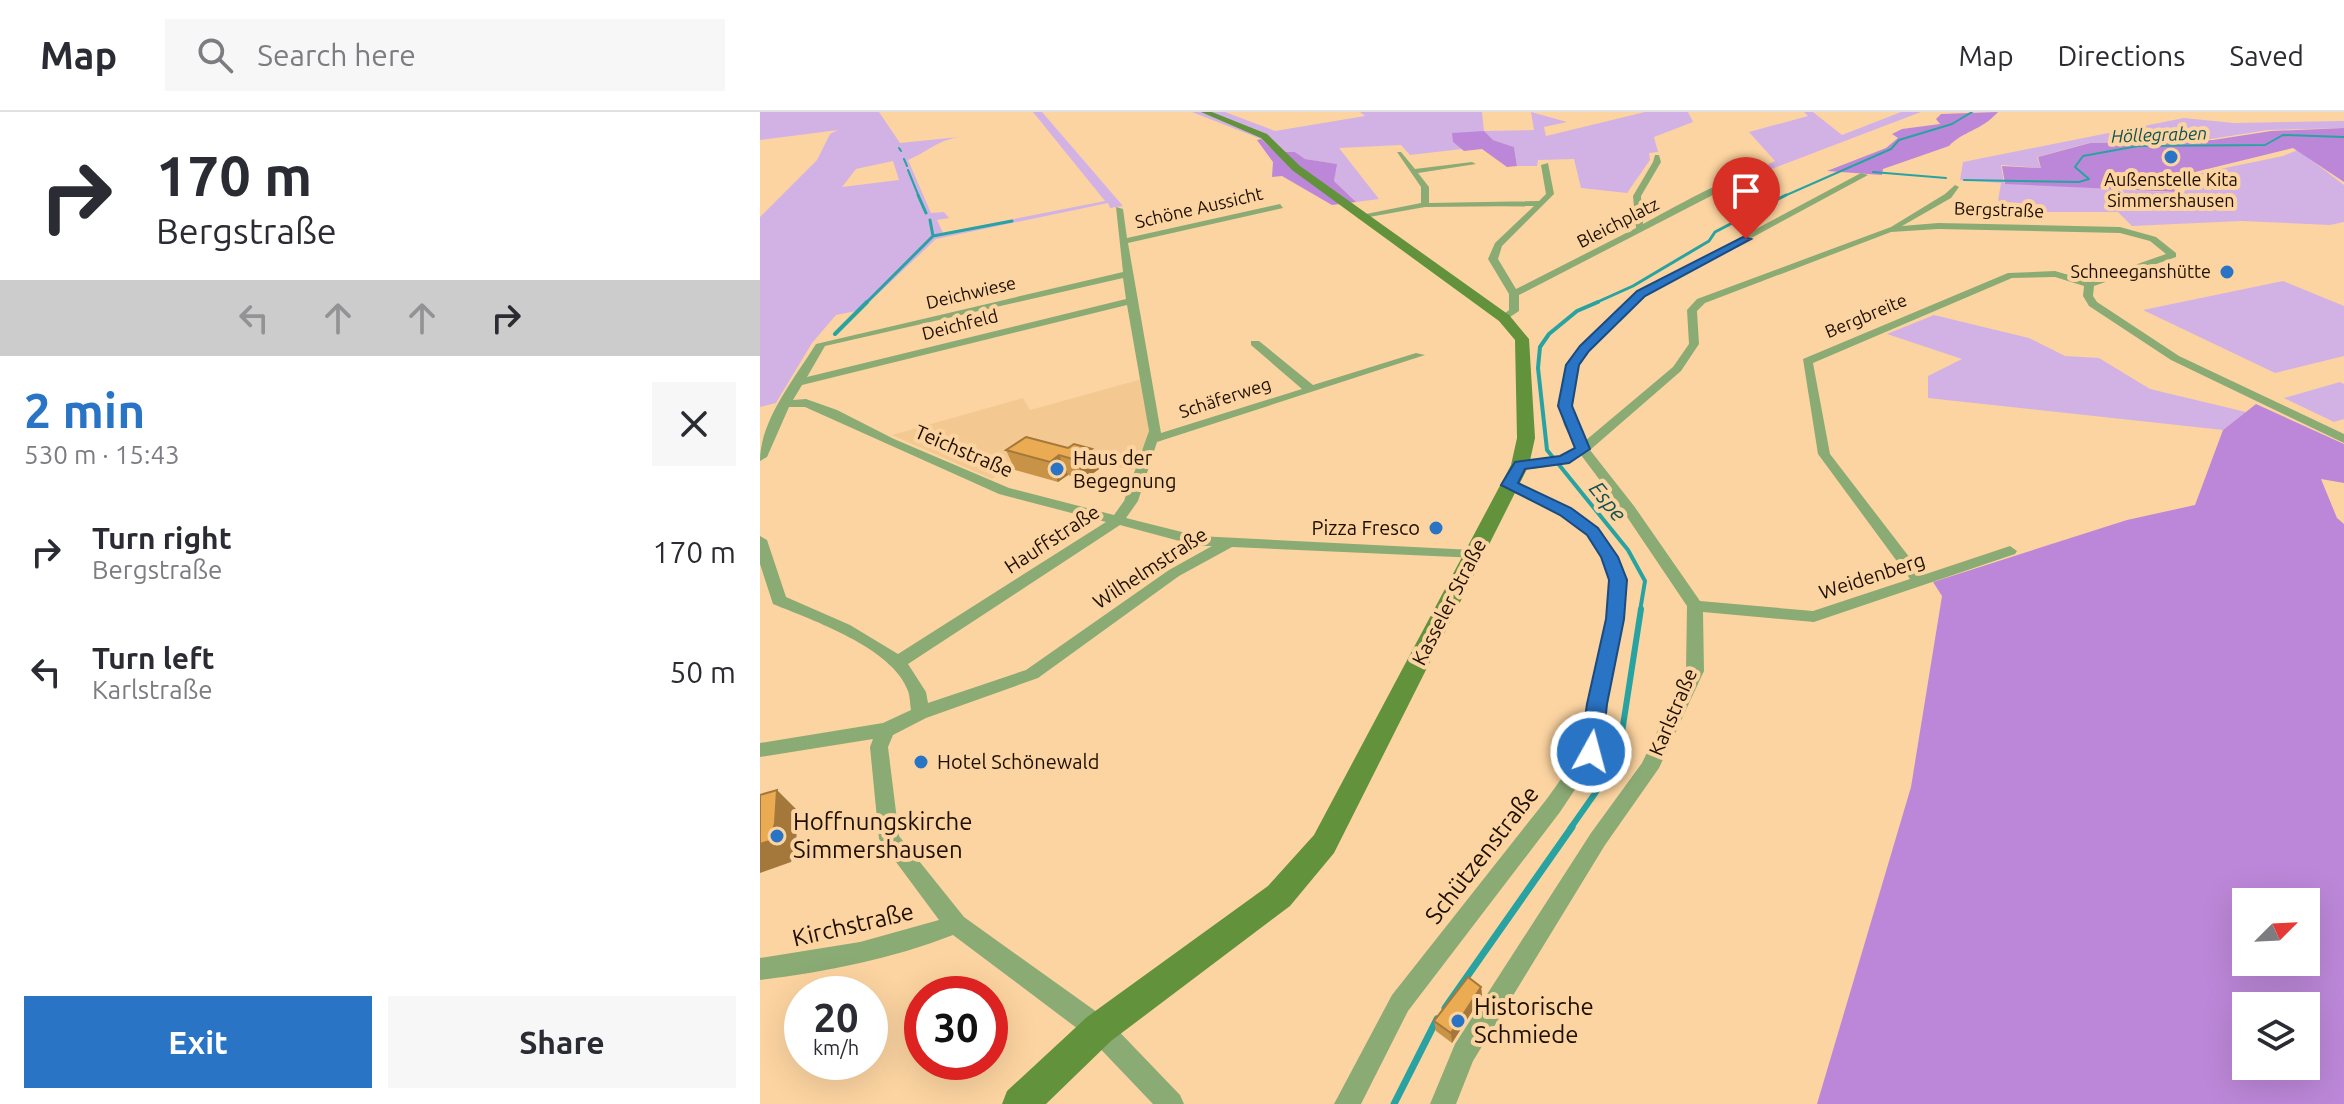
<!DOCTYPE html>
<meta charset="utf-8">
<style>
:root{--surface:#fff;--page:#f7f7f7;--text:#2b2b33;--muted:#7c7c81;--line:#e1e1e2;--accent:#2974c4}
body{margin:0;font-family:Ubuntu,sans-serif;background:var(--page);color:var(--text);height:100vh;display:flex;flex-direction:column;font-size:30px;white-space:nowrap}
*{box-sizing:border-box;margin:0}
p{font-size:26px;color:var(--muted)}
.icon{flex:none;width:44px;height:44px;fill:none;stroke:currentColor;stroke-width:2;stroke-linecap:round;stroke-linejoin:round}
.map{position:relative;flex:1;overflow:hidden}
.drawer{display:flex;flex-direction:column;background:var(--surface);width:760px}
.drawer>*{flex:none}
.hud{background:#fff;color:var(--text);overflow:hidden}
.needle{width:52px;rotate:66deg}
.controls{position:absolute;left:1472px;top:776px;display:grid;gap:16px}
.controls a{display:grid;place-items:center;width:88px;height:88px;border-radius:0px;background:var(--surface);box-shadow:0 8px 32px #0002;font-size:40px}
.speed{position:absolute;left:24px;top:864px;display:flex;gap:16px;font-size:40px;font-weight:700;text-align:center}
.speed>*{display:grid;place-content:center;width:104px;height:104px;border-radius:50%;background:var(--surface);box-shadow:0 8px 32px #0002;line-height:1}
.speed small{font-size:20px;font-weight:400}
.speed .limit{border:12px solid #d22;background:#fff;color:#111}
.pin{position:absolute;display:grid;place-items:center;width:68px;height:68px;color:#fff;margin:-82px -34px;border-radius:50% 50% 50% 0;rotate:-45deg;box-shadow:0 0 8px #0007}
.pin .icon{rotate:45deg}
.me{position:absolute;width:88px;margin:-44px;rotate:7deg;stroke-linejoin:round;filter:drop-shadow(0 0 6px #0008)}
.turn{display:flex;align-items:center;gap:28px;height:168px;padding:0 24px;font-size:36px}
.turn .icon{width:104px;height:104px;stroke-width:2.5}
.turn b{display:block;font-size:56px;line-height:68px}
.lanes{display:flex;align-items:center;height:76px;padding:0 24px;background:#0003;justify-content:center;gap:40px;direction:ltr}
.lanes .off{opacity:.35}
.round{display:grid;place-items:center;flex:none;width:84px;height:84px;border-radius:0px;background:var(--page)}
.overview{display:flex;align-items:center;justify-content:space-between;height:136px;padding:0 24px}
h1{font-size:48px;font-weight:600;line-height:60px;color:var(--accent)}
.button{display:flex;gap:16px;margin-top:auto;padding:16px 24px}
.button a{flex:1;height:92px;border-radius:0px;background:var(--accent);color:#fff;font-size:32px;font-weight:600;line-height:92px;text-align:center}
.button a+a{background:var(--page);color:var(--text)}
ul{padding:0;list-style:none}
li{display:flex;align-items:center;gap:24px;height:120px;padding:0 24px}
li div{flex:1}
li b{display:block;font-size:30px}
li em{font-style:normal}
header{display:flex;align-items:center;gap:48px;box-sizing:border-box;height:112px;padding:0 40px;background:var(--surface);border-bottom:2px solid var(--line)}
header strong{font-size:38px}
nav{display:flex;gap:44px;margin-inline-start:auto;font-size:28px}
.search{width:560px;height:72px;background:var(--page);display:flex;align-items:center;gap:20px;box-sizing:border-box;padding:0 28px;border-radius:0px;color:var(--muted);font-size:30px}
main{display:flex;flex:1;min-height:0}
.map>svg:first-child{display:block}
.built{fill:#f4c891}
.green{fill:#d2b2e4;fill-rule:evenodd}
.forest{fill:#bc87d8;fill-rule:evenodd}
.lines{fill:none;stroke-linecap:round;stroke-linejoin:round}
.stream-far4{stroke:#28a3a1;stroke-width:2}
.stream-far3{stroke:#28a3a1;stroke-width:3}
.stream-far2{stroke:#28a3a1;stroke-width:4}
.stream-far1{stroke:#28a3a1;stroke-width:6}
.stream{stroke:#28a3a1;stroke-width:7}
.street{fill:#8bab75;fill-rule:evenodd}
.secondary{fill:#63923d;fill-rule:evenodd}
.wall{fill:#c99347}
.shaded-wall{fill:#a4783a}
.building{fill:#eaab53;stroke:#a4783a;stroke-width:2}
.route{fill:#2974c4;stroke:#1b4b7f;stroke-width:2}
.poi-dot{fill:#2974c4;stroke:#fcd4a1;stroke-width:3}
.labels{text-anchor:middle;stroke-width:8;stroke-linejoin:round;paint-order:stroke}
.far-water-label{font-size:18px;font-style:italic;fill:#105352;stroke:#fcd4a1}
.far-poi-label{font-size:18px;fill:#1d1000;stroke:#fcd4a1}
.far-street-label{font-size:18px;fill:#1d1000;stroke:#fcd4a1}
.street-label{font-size:20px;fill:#1d1000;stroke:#fcd4a1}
.poi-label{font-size:20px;fill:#1d1000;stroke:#fcd4a1;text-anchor:start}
.water-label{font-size:22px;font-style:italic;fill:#105352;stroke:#fcd4a1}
.near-poi-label{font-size:24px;fill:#1d1000;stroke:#fcd4a1;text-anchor:start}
.near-street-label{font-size:24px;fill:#1d1000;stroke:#fcd4a1}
</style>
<header>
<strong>Map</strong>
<div class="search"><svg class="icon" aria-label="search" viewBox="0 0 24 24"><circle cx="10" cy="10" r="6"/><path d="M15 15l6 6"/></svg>Search here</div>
<nav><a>Map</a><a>Directions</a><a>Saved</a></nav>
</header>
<main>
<section class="drawer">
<div class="hud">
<div class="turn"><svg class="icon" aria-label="right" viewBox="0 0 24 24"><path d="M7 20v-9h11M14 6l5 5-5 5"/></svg><div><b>170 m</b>Bergstraße</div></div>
<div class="lanes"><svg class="icon off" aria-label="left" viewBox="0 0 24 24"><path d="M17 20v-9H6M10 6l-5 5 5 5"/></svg><svg class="icon off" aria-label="ahead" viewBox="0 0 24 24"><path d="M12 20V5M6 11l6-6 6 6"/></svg><svg class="icon off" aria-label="ahead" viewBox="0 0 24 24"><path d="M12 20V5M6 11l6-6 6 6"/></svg><svg class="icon" aria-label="right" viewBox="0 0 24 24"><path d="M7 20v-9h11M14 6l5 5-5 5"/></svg></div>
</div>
<div class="overview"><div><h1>2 min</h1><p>530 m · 15:43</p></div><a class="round"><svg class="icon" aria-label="close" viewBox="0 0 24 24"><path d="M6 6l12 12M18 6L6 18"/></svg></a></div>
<ul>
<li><svg class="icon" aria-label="right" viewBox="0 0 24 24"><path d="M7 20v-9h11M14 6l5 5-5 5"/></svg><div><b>Turn right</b><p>Bergstraße</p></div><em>170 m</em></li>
<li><svg class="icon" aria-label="left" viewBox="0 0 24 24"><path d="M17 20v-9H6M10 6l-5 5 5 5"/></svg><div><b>Turn left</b><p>Karlstraße</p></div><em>50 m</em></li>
</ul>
<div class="button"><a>Exit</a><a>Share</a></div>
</section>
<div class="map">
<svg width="1584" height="992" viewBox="0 0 1584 992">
<rect width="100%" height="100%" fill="#fcd4a1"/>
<!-- built -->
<path class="built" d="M 382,267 L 389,322 L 373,358 L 275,338 L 232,367 L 132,323 L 263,286 L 270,298 Z"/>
<!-- green -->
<path class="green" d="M 0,0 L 119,0 L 140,31 L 199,25 C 176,29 169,39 148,48 L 171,101 L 184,100 L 189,106 L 177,108 L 183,121 L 345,89 L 273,0 L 282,0 L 363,94 L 350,96 L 348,91 L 176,127 L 101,198 L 76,203 L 52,231 L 16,291 L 0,295 L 0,105 L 57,48 L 70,22 L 78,18 L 0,28 ZM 133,49 L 139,68 L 82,75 L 96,57 Z
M 432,0 L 465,0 L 515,19 L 605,4 L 600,0 L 722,0 L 724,19 L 774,18 L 771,0 L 807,10 L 784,15 L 786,24 L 885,0 L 928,0 L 933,10 L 894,25 L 898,40 L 889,41 L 890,48 L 867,81 L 821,76 L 814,47 L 778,48 L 777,54 L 757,54 L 754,35 L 733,28 L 693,30 L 702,37 L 650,43 L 641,33 L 579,36 L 619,87 L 596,90 L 574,69 L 576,52 L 545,47 L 535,40 L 515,40 L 501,27 Z
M 1044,0 L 1053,0 L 1082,23 L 1141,0 L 1161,0 L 1006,59 L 999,57 L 1015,49 L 989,20 L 1048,4 Z
M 1424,6 L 1474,11 L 1584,9 L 1584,16 L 1508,18 L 1451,27 L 1329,31 L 1277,45 L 1281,56 L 1241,53 L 1244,71 L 1424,81 L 1429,67 L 1436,62 L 1523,44 L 1538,38 L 1584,73 L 1584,110 L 1570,113 L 1481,109 L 1372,114 L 1358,100 L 1284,100 L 1280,93 L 1238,89 L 1241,71 L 1200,68 L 1203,50 Z
M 1523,169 L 1584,194 L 1584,244 L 1515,261 L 1383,198 Z
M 1174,203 L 1269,226 L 1305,244 L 1339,246 L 1390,277 L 1486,300 L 1463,318 L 1168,286 L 1168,264 L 1202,247 L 1127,222 Z
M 1580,270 L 1584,272 L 1584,307 L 1574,310 L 1524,286 Z"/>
<!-- forest -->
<path class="forest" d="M 1238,0 C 1221,19 1203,19 1189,34 L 1123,57 L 1122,63 L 1067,59 L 1126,36 L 1138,26 L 1132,22 L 1142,17 L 1180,12 L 1176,7 L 1181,2 Z
M 1584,16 L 1584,70 L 1533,36 L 1427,62 L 1419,67 L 1417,80 L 1245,72 L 1242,54 L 1281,56 L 1278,45 L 1330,31 L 1453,28 L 1511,19 Z
M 724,19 L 733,28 L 754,35 L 757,54 L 747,55 L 722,37 L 704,39 L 693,30 L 692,21 Z
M 501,27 L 515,40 L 535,40 L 545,47 L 577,52 L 574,69 L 596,90 L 572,93 L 522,64 L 512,65 L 513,50 L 497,28 Z
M 1496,292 L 1584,332 L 1584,371 L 1561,367 L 1577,406 L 1584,412 L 1584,992 L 1057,992 L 1151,675 L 1182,484 L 1173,470 L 1367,408 L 1435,393 L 1463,318 ZM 1486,790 L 1546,790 L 1546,850 L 1486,850 ZM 1546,894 L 1546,954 L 1486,954 L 1486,894 Z"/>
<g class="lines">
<!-- stream-far4 -->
<path class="stream-far4" d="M 139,36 L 141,39
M 144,47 L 147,54
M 148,58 L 159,85
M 1113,60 L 1186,66
M 1204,68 L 1319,70 L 1329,67 L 1315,55 L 1323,44 L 1378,34 L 1505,33 L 1523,23 L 1584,25
M 1022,85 L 1131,37 L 1139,28 L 1192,12 L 1212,0"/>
<!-- stream-far3 -->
<path class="stream-far3" d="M 158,83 L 166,101
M 170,108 L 173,124
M 105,192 L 173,124 L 252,109
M 833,192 L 873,174 L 949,129 L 955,120 L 1026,83"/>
<!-- stream-far2 -->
<path class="stream-far2" d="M 838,190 L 817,199 L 789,222 L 780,235 L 778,256 L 787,338 L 868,438 L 885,469 L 880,499
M 75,222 L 107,190"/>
<!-- stream-far1 -->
<path class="stream-far1" d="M 810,717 L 850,660 L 860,633 L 881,497"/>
<!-- stream -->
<path class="stream" d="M 685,896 L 812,715
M 634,992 L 677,907"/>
<!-- street -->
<path class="street" d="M 637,40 L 641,40 L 655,57 L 712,50 L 716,52 L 658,61 L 669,75 L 669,91 L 779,89 L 786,82 L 781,53 L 788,51 L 794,82 L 742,134 L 738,147 L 756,177 L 876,116 L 873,84 L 893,50 L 895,43 L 899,43 L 901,50 L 881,84 L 883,112 C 904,101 991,51 1008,57 L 978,70 L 759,183 L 759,199 L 744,209 L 739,206 L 749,198 L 749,182 L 728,147 L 735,131 L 774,94 L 665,95 L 598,107 L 601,103 L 661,91 L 661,75 Z
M 1101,61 L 1108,63 L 884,184 L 828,238 L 819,253 L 811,294 L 816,313 L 825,329 L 913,255 L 929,232 L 927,198 L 937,187 L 1131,115 L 1185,82 L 1195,73 L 1199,75 L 1191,86 L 1142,114 L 1178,111 L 1360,115 L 1396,125 L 1416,141 L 1416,145 L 1334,174 L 1333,184 L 1337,190 L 1419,244 L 1584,322 L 1584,331 L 1411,248 L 1329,194 L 1323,184 L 1324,174 L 1295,165 L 1252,166 L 1053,251 L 1070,342 L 1163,463 L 1250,434 L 1257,439 L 1255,442 L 1054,510 L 943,500 L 944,559 L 899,656 L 845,733 L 713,949 L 696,992 L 670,992 L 695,932 L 831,721 L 882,651 L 926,559 L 927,494 L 863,399 L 821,343 C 807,352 767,362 753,353 L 760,349 L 801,344 L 816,336 L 804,313 L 799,294 L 807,253 L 820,234 L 878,180 ZM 1178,117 L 1360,121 L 1390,129 L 1406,142 L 1329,169 L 1295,159 L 1248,161 L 1043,247 L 1058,342 L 1150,467 L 1053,499 L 940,489 L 874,394 L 830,338 L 921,259 L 939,232 L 937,199 L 945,191 L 1131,120 Z
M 520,92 L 523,96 L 368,131 L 401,321 L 542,277 L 491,233 L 491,229 L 499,229 L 553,273 L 656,241 L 665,243 L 397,330 L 378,389 L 366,406 L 438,424 L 713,438 L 720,443 L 718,446 L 472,435 L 419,464 L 278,566 L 166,606 L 133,623 L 128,635 L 139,724 L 204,805 L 348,908 L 420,983 L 424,992 L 393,992 L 330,926 L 193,823 C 131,847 66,860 0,868 L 0,846 L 100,830 L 179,808 L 119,727 L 110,635 L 113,627 L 0,645 L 0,631 L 123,611 L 151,598 C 150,592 150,584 148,579 C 133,536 52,508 13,492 L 0,452 L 0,424 L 7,428 L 26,485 L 90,513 L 138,542 L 346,410 L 239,382 L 45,295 L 29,295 L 7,345 L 0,349 C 0,308 35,266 56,232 L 363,160 L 356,95 L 363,97 L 367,126 ZM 363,166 L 366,187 L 47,265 L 65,234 ZM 367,193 L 389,319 L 364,389 L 354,403 L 249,376 L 134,327 L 77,298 L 46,287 L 33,288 L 42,273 ZM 360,413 L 438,434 L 452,434 L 409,458 L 266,558 L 168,591 L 166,580 L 148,552 Z
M 749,369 L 810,397 L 838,416 L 857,445 L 866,468 L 863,507 L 846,592 L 840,640 L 800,700 L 648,899 L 601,992 L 574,992 L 632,883 L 786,688 L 822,638 L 828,592 L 847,507 L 850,468 L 843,445 L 828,422 L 800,403 L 744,376 L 744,370 Z"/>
<!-- secondary -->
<path class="secondary" d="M 441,0 L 452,0 L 507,22 L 540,54 L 749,203 L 769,227 L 775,326 L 769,353 L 574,741 L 530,794 L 351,929 L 286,992 L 242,992 L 247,979 L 327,905 L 508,774 L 554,723 L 751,353 L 757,326 L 755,228 L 739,209 L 532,58 L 501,26 Z"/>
</g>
<!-- wall -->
<path class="wall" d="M 308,336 L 339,357 L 324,368 L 308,363 L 298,370 L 255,358 L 246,338 Z
M 721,875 L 722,884 L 692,931 L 676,919 L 674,909 Z"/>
<!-- shaded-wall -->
<path class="shaded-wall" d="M 332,337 L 339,357 L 324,368 L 316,348 Z
M 299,343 L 308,363 L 298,370 L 290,350 Z
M 17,678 L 38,699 L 36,732 L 31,750 L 0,761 L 0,732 Z
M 721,875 L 722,884 L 692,931 L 691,921 Z"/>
<!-- building -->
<path class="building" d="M 266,325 L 308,336 L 314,332 L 332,337 L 316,348 L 299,343 L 290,350 L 246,338 Z
M 17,678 L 15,711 L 10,729 L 0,732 L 0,683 Z
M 708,865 L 721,875 L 691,921 L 674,909 Z"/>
<!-- route -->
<path class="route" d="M 983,125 L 991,127 L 885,184 L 829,239 L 819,253 L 812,294 L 830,337 L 809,351 L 765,357 L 758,371 L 811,396 L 838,416 L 858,445 L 867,468 L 864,507 L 847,592 L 842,640 L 839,646 L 831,648 L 824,646 L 820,640 L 827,592 L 846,507 L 849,468 L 841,445 L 827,423 L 800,403 L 741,373 L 755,350 L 800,344 L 815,336 L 798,294 L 806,253 L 820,234 L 877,179 Z"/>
<!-- markers -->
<g class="poi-dot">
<circle cx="1411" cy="45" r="8"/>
<circle cx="1467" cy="160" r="8"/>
<circle cx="297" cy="357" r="8"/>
<circle cx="676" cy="416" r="8"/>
<circle cx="161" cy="650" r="8"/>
<circle cx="17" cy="724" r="8"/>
<circle cx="698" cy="909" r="8"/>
</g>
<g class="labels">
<!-- far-water labels -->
<g class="far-water-label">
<text transform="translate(1399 23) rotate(-2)" y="6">Höllegraben</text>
</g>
<!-- far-poi labels -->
<g class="far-poi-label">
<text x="1411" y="74">Außenstelle Kita<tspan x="1411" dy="21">Simmershausen</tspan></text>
<text x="1451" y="166" text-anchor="end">Schneeganshütte</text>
</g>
<!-- far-street labels -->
<g class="far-street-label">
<text transform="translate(439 96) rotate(-13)" y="6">Schöne Aussicht</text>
<text transform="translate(1239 98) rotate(2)" y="6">Bergstraße</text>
<text transform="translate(858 111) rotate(-27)" y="6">Bleichplatz</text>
<text transform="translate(211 181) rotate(-13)" y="6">Deichwiese</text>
<text transform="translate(1106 204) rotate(-23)" y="6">Bergbreite</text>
<text transform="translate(200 213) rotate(-14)" y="6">Deichfeld</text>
<text transform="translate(465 286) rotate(-18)" y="6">Schäferweg</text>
</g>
<!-- street labels -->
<g class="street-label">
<text transform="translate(204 339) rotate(23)" y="7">Teichstraße</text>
<text transform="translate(292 427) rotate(-33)" y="7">Hauffstraße</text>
<text transform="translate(390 456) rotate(-33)" y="7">Wilhelmstraße</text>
<text transform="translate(1112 464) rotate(-18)" y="7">Weidenberg</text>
<text transform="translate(689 490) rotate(-63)" y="7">Kasseler Straße</text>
<text transform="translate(913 600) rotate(-67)" y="7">Karlstraße</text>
</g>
<!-- poi labels -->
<g class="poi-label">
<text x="313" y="353">Haus der<tspan x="313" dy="23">Begegnung</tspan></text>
<text x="660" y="423" text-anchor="end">Pizza Fresco</text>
<text x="177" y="657">Hotel Schönewald</text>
</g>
<!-- water labels -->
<g class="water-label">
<text transform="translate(848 389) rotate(51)" y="8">Espe</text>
</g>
<!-- near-poi labels -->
<g class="near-poi-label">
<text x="33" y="718">Hoffnungskirche<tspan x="33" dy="28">Simmershausen</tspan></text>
<text x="714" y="903">Historische<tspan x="714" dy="28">Schmiede</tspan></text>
</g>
<!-- near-street labels -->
<g class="near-street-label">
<text transform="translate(722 743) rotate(-52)" y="8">Schützenstraße</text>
<text transform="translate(93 813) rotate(-13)" y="8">Kirchstraße</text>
</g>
</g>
</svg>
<div class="controls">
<a><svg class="needle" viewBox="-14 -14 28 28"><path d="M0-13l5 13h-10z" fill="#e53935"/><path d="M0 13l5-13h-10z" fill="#7c7c81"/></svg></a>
<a><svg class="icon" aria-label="layers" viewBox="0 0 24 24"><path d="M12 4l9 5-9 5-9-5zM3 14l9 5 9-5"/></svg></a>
</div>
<div class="speed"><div>20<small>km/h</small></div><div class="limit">30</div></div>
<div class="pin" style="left:986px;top:127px;background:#d93025"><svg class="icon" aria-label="arrive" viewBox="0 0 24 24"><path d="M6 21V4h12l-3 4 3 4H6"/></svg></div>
<svg class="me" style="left:831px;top:640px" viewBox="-20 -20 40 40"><circle r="17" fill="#2974c4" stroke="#fff" stroke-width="3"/><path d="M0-11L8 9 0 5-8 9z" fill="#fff"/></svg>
</div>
</main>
